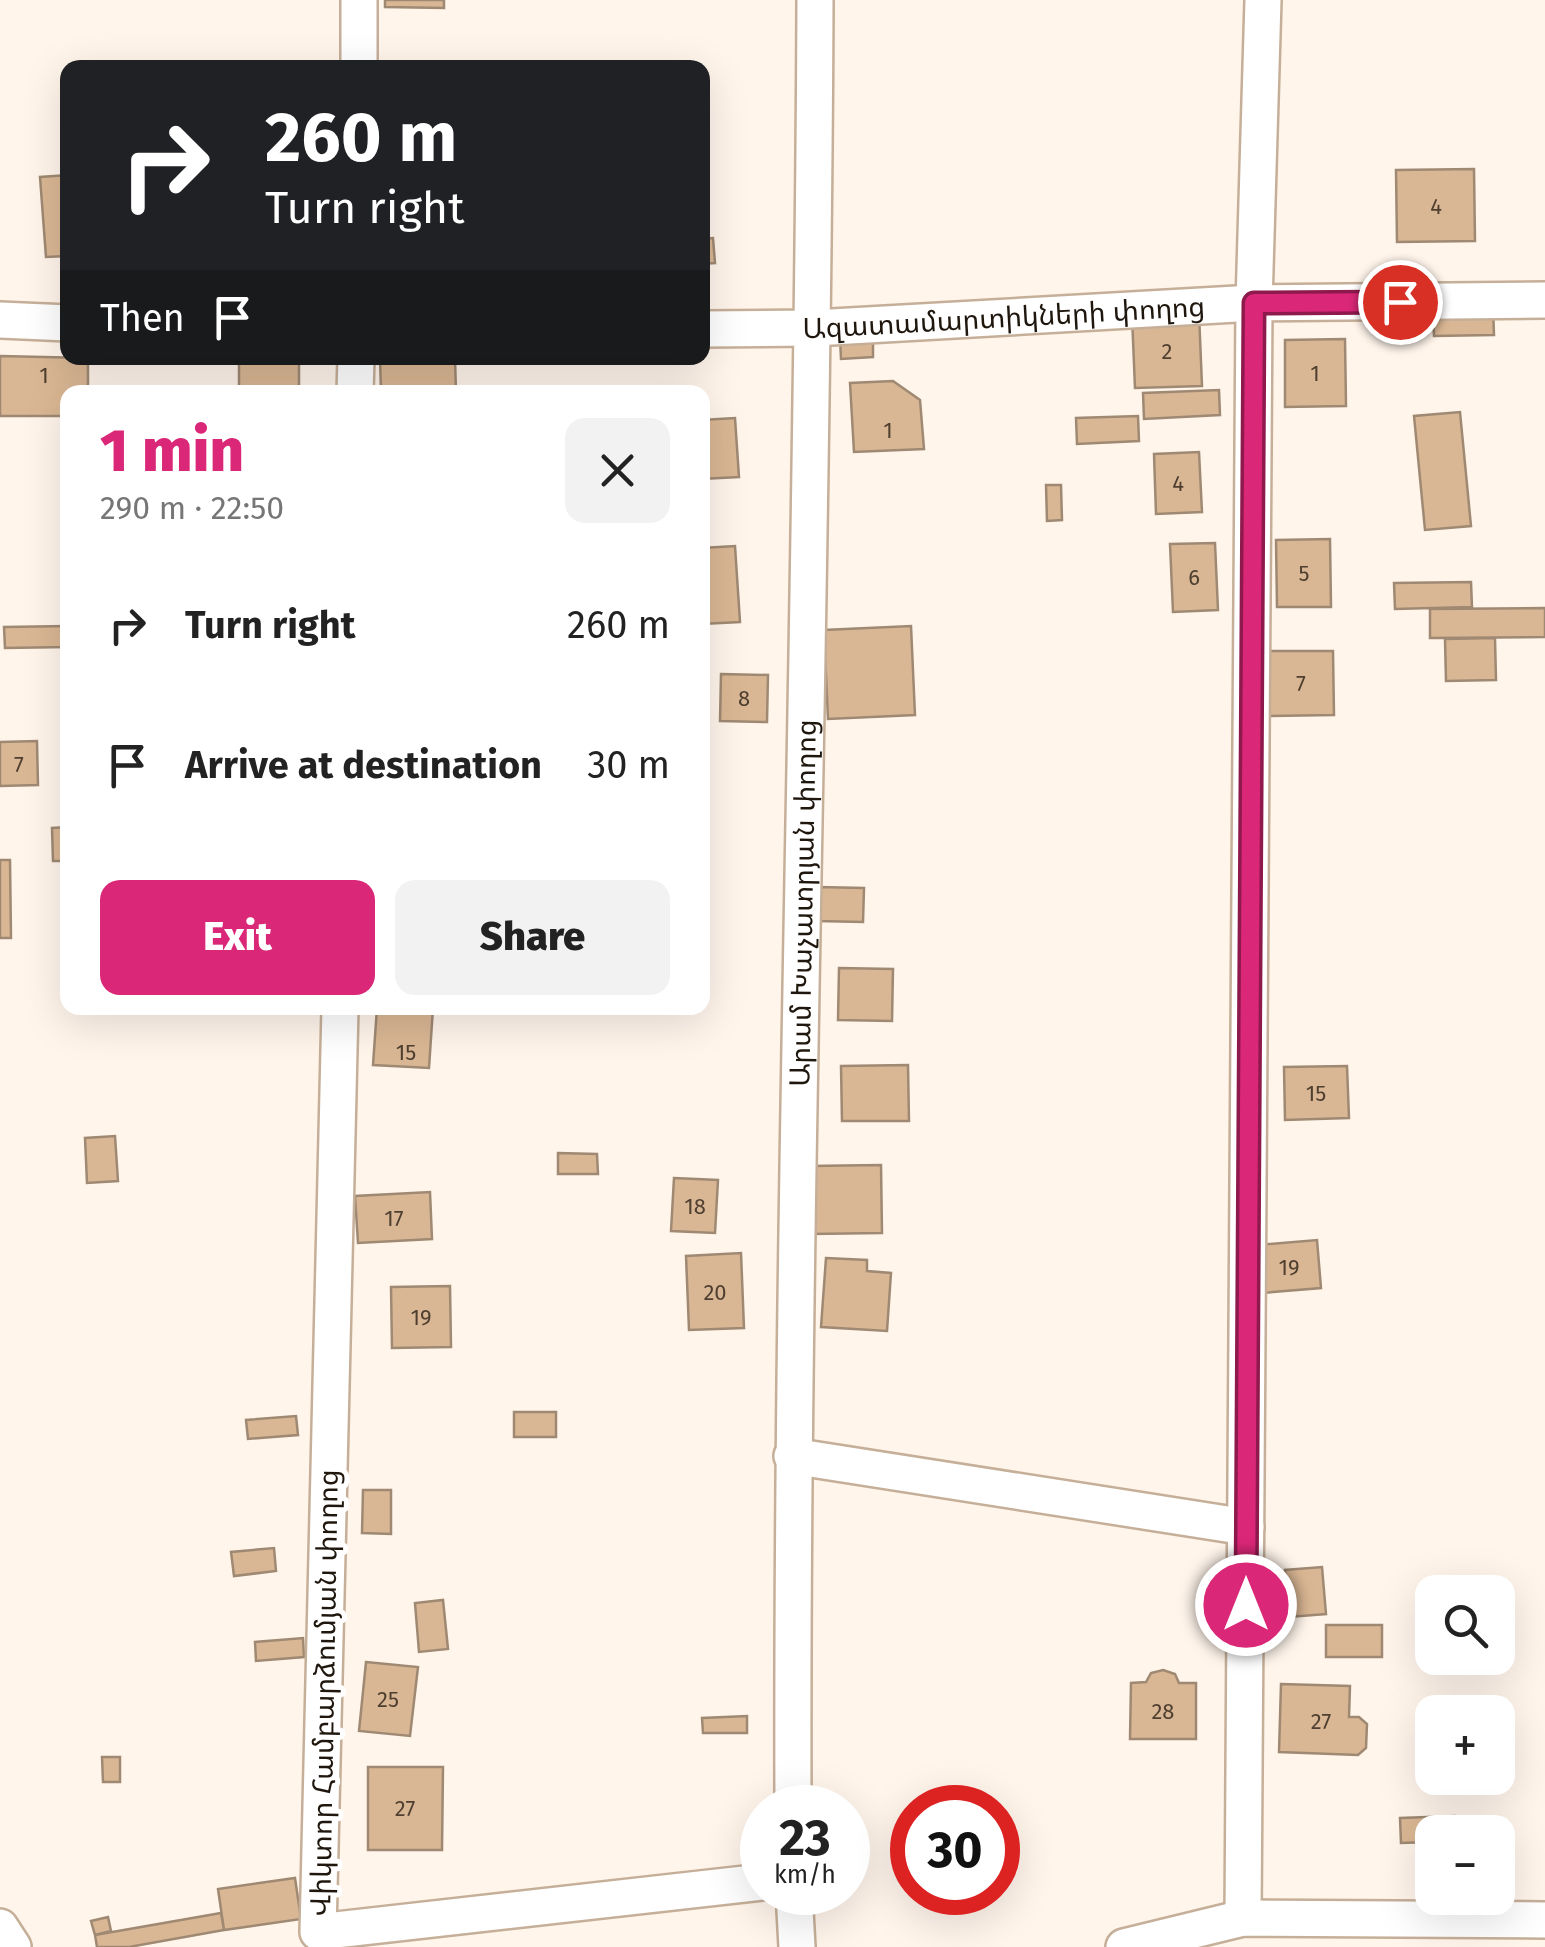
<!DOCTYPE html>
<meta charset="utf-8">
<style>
:root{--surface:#fff;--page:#f2f2f2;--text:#222;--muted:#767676;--accent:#db2777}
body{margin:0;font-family:"Fira Sans","Noto Sans Armenian",sans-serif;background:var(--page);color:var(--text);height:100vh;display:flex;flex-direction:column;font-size:38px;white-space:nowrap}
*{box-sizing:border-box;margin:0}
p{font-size:32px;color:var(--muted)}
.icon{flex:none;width:55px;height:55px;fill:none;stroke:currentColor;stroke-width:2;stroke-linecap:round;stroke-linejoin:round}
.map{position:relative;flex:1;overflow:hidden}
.panel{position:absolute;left:60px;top:385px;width:650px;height:630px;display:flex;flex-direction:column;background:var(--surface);border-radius:20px;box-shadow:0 10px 40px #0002}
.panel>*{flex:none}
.banner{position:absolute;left:60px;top:60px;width:650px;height:305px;border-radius:20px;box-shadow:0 10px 40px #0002;background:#202124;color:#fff;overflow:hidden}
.buttons{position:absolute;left:1415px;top:1575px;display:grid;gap:20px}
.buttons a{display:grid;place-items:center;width:100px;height:100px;border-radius:20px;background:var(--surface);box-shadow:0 10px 40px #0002;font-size:50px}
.speed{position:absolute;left:740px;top:1785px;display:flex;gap:20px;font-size:50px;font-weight:700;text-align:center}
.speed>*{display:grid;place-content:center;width:130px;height:130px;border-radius:50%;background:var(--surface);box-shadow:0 10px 40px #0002;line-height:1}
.speed small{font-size:25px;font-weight:400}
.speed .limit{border:15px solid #d22;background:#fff;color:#111}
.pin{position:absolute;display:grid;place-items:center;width:85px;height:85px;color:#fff;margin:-42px;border:5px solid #fff;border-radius:50%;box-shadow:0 2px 10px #0007}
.me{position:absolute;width:110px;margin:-55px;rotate:0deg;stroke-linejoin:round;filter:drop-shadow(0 0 8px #0008)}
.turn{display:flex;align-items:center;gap:35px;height:210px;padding:0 40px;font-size:45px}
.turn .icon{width:130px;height:130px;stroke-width:2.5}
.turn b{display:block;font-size:70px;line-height:85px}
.then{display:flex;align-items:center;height:95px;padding:0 40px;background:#0003;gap:20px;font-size:38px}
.round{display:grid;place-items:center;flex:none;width:105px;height:105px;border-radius:20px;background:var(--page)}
.headline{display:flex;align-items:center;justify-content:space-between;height:170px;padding:0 40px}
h1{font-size:60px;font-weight:800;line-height:75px;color:var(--accent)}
.cta{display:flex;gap:20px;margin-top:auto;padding:20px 40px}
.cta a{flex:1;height:115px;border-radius:20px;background:var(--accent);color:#fff;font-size:40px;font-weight:800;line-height:115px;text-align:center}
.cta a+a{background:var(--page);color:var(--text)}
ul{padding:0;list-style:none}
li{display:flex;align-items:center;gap:30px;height:140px;padding:0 40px}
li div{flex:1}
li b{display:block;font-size:38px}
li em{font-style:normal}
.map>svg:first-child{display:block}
.building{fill:#dab794;stroke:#9f8973;stroke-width:2.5}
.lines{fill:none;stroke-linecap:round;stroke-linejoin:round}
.minor-casing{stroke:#c6af98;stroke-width:40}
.minor{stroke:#fff;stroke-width:35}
.route-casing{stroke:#8e194d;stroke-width:25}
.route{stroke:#db2777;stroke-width:18}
.labels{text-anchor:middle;stroke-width:10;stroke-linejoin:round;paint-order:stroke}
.number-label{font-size:22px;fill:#4e3f30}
.street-label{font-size:28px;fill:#1f170e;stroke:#fff}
</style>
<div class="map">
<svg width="1545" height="1947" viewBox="0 0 1545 1947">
<rect width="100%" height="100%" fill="#fff5eb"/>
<!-- building -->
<path class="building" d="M 385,0 L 444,0 L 444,8 L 385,7 Z
M 1474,169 L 1475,241 L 1397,242 L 1396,170 Z
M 68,175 L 68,256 L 46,257 L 40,177 Z
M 713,238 L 715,263 L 702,264 L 702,239 Z
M 1493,307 L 1494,335 L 1434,336 L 1433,308 Z
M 1199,313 L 1202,386 L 1135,388 L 1132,316 Z
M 873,337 L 873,357 L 841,359 L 840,338 Z
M 1345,339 L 1346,406 L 1285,407 L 1285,340 Z
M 0,356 L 88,358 L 88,392 L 68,392 L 68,416 L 0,416 Z
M 239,358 L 299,358 L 299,392 L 239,392 Z
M 380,358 L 455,358 L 456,392 L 381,392 Z
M 893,381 L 920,400 L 924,449 L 854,452 L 850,383 Z
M 1219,390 L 1220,415 L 1144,419 L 1143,393 Z
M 1460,412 L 1471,526 L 1425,530 L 1414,416 Z
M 1138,416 L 1139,441 L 1077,444 L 1076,418 Z
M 735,418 L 739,477 L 702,479 L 702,420 Z
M 1199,452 L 1202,512 L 1156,514 L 1154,454 Z
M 1046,485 L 1061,485 L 1062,520 L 1047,521 Z
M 1330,539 L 1331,607 L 1277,607 L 1276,540 Z
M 1215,543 L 1218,610 L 1173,612 L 1170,544 Z
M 735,546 L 740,622 L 702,624 L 702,548 Z
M 1471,582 L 1472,607 L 1395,609 L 1394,583 Z
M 1545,608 L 1545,637 L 1430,638 L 1430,609 Z
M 68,626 L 68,647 L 5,648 L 4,627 Z
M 911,626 L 915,715 L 828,719 L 824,630 Z
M 1495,638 L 1496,680 L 1446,681 L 1445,639 Z
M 1268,651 L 1333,651 L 1334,715 L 1269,716 Z
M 721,674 L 768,675 L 767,722 L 720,721 Z
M 37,741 L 38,785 L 0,786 L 0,742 Z
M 68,827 L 68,861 L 53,861 L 52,828 Z
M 0,860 L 10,860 L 11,938 L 0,938 Z
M 818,887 L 864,888 L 863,922 L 817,921 Z
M 839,968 L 893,969 L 892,1021 L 838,1020 Z
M 377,1008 L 433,1008 L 429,1068 L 373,1065 Z
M 908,1065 L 909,1121 L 842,1121 L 841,1066 Z
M 1347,1066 L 1349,1118 L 1285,1120 L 1284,1067 Z
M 115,1136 L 118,1181 L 87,1183 L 85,1138 Z
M 558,1153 L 597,1154 L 598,1174 L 558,1174 Z
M 881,1165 L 882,1233 L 810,1234 L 809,1166 Z
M 674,1178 L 718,1180 L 715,1233 L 671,1231 Z
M 430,1192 L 432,1239 L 358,1243 L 355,1196 Z
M 1317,1240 L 1321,1288 L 1262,1293 L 1258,1245 Z
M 741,1253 L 744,1328 L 689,1330 L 686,1256 Z
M 826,1258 L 867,1260 L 867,1271 L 891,1273 L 887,1331 L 821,1327 Z
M 450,1286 L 451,1347 L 392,1348 L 391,1287 Z
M 514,1412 L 556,1412 L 556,1437 L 514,1437 Z
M 296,1416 L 298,1435 L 248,1439 L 246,1420 Z
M 363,1490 L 391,1490 L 391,1534 L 362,1533 Z
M 274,1548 L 276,1571 L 234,1576 L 231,1552 Z
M 1322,1567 L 1326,1614 L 1289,1617 L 1285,1570 Z
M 443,1600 L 448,1649 L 419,1652 L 415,1603 Z
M 1326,1625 L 1382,1625 L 1382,1657 L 1326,1657 Z
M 303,1638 L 304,1657 L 256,1661 L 255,1642 Z
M 366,1662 L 418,1667 L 410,1736 L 359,1731 Z
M 1163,1670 L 1175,1674 L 1179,1683 L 1196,1683 L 1196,1739 L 1130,1739 L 1131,1683 L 1146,1682 L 1151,1673 Z
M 1281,1684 L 1350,1686 L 1349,1717 L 1359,1717 L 1367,1724 L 1366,1748 L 1358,1755 L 1279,1752 Z
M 747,1716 L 747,1733 L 703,1733 L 702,1718 Z
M 102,1757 L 120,1757 L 120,1782 L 103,1782 Z
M 368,1767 L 443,1767 L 442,1850 L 368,1850 Z
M 1455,1816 L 1455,1832 L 1432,1832 L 1432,1842 L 1401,1843 L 1400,1818 Z
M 295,1878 L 301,1919 L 224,1930 L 218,1889 Z
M 221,1913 L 224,1930 L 129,1947 L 97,1947 L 95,1935 Z
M 108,1917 L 111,1931 L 95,1935 L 91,1921 Z"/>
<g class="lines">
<!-- minor casing -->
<g class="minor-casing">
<g id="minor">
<path d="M 359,68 L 359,0"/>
<path d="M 0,320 L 68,323"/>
<path id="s1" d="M 702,329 L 814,328 L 1254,303 L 1545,300"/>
<path d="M 355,392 L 356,358"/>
<path d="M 340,1008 L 318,1932 L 762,1882"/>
<path d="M 792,1456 L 1246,1527"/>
<path id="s2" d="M 793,1808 C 791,1205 813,603 815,0"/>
<path d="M 794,1892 L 797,1947"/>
<path d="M 1243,1918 L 1254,303 L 1263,0"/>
<path d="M 0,1927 L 13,1947"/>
<path d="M 1124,1947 L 1243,1918 L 1545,1920"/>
</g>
</g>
<!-- minor -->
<use href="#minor" class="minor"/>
</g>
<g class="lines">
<!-- route casing -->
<g class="route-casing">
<path id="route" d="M 1246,1605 L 1254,303 L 1400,302"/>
</g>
<!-- route -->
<use href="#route" class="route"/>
</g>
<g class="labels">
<!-- number labels -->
<g class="number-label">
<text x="1436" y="214">4</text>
<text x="1167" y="359">2</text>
<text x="1315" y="381">1</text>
<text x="44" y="383">1</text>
<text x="888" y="438">1</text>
<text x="1178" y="491">4</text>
<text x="1304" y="581">5</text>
<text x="1194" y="585">6</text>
<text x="1301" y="691">7</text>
<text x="744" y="706">8</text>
<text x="19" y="772">7</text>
<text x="406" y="1060">15</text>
<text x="1316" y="1101">15</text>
<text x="695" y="1214">18</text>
<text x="394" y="1226">17</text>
<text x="1289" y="1275">19</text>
<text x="715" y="1300">20</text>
<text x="421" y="1325">19</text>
<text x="388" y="1707">25</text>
<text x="1163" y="1719">28</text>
<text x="1321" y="1729">27</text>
<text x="405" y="1816">27</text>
</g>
<!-- street labels -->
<g class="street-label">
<text dy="10" stroke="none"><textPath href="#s1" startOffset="302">Ազատամարտիկների փողոց</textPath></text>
<text dy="10" stroke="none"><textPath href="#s2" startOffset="905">Արամ Խաչատրյան փողոց</textPath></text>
<text transform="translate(324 1693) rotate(-89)" y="10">Վիկտոր Համբարձումյան փողոց</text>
</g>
</g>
</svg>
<div class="buttons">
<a><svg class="icon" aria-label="search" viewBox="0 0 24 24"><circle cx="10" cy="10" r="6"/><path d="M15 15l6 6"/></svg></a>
<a>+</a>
<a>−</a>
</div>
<div class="speed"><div>23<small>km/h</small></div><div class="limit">30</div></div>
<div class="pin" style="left:1400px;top:302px;background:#d93025"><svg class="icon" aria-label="arrive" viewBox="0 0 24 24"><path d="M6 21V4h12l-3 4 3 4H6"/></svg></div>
<svg class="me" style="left:1246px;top:1605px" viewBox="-20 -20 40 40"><circle r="17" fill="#db2777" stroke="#fff" stroke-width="3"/><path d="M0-11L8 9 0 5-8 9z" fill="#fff"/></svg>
<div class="banner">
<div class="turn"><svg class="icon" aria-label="right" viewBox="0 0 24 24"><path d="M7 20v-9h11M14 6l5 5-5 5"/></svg><div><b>260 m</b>Turn right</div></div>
<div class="then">Then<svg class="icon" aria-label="arrive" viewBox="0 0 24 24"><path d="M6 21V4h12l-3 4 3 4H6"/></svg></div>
</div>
<section class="panel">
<div class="headline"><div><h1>1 min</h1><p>290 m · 22:50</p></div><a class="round"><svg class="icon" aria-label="close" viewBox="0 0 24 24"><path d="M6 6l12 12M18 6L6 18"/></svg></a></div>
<ul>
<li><svg class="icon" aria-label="right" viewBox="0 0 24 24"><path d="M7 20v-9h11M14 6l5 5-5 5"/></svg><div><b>Turn right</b></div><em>260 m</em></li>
<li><svg class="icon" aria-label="arrive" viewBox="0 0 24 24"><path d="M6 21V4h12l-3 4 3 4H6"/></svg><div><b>Arrive at destination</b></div><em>30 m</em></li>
</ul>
<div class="cta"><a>Exit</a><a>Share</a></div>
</section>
</div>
